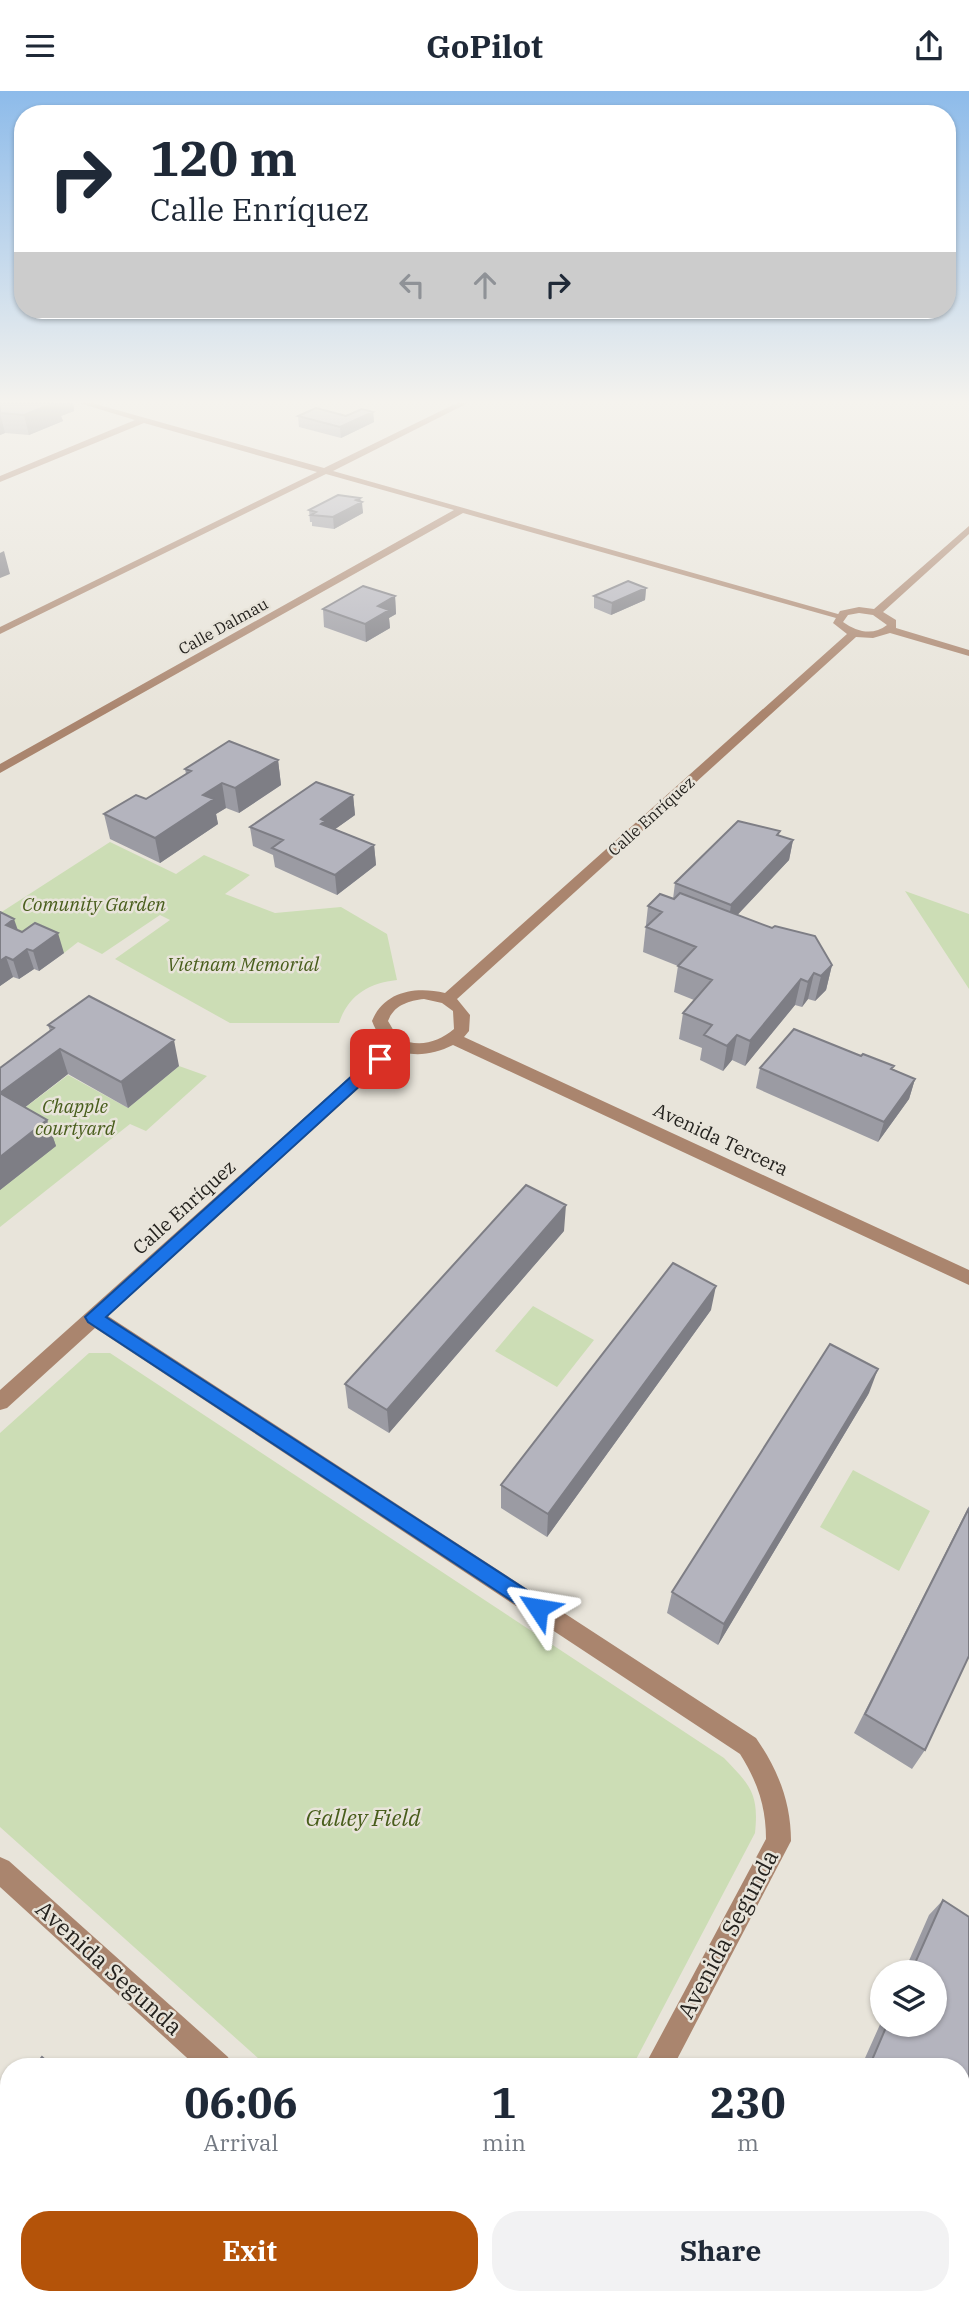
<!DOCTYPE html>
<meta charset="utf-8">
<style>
:root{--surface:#fff;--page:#f2f2f3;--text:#1f2937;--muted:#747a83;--accent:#b45309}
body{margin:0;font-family:"IBM Plex Serif",serif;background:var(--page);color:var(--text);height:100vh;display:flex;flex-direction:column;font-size:26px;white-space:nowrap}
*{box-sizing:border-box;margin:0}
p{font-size:23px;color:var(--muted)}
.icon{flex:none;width:38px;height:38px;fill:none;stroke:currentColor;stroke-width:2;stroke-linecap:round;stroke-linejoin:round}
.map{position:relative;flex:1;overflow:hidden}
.panel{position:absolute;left:0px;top:1967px;width:970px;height:247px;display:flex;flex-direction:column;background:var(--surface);border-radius:28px 28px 0 0;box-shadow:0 2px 5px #0004}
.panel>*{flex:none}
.banner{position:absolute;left:14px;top:14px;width:942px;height:214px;border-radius:28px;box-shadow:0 2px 5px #0004;background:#fff;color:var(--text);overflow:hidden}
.tools{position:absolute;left:870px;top:1869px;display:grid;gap:14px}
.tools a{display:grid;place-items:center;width:77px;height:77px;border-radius:50%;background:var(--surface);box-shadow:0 2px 5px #0004;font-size:35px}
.pin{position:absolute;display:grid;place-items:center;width:60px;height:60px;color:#fff;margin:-30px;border-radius:14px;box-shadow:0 4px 10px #0006}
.me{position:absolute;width:77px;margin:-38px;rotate:303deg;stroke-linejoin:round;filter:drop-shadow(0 0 5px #0008)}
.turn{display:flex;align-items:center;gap:24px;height:147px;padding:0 21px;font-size:32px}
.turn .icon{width:91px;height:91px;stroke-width:2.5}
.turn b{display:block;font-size:49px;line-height:60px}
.lanes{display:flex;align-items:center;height:66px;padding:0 21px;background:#0003;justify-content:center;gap:35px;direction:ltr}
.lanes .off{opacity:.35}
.eta{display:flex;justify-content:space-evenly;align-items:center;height:119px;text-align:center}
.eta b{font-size:42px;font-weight:800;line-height:49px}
.button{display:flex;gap:14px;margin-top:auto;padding:14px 21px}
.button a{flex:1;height:80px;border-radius:28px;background:var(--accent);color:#fff;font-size:28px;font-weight:800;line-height:80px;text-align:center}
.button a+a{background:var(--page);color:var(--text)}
header{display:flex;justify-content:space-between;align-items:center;height:91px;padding:0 21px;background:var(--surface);font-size:32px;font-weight:800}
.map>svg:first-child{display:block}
.green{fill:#ccddb5}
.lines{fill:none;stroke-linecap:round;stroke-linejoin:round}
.minor{fill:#aa856e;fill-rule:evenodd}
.tertiary{fill:#aa856e;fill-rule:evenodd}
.wall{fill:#9b9ba3}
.shaded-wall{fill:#7e7e85}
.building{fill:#b4b4be;stroke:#7e7e85;stroke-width:2}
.route{fill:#1a73e8;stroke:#114b97;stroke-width:2}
.labels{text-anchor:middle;stroke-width:5;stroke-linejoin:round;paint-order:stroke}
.far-street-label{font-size:16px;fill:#24221e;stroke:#e8e4da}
.park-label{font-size:19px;font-style:italic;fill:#485d1b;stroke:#e8e4da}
.street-label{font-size:19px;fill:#24221e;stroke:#e8e4da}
.near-park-label{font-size:23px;font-style:italic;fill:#485d1b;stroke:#e8e4da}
.near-street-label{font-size:23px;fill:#24221e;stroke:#e8e4da}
</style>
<header><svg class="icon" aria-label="menu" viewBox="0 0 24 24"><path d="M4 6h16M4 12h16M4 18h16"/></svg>GoPilot<svg class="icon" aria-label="share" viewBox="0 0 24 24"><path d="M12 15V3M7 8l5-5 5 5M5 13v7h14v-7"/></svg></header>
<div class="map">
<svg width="969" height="2213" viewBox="0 0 969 2213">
<rect width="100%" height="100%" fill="#e8e4da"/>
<!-- green -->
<path class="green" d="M 110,751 L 176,783 L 204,764 L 250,784 L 225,803 L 275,822 L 341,816 L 387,843 L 397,889 C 368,892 348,905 339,932 L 230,932 L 115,868 L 170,829 L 160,824 L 102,863 L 78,851 L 64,862 L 28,861 L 0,822 Z
M 905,800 L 969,823 L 969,898 Z
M 179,975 L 207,985 L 146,1040 L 130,1033 L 0,1136 L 0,1099 L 10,1028 L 68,984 L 128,1017 Z
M 533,1215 L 594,1249 L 557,1296 L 495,1260 Z
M 89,1262 L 110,1262 L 724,1667 C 751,1695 759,1703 755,1742 L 632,1976 L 268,1976 L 0,1736 L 0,1342 Z
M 853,1379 L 930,1420 L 899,1480 L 820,1436 Z"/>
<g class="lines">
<!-- minor -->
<path class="minor" d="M 79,312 L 92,312 L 324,377 L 457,312 L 468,312 L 333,380 L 845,525 L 836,527 L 463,422 L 0,682 L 0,673 L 454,419 L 326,383 L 0,543 L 0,536 L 317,381 L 144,332 L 0,391 L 0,385 L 135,329 Z
M 397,948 L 405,953 L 403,957 L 108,1225 L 756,1647 C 778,1679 791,1711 791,1750 L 673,1976 L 644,1976 L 766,1748 C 766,1715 757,1690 740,1663 L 95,1237 L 7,1317 L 0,1319 L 0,1299 L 391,949 Z
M 0,1766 L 9,1770 L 228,1966 L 232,1976 L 197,1976 L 0,1796 Z"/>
<!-- tertiary -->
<path class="tertiary" d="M 969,435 L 969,443 L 883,521 L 896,529 L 896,537 L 969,559 L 969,565 L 890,542 L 873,547 L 856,546 L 457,908 L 470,924 L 469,940 L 464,946 L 969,1179 L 969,1194 L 453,954 C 421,970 386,967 372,930 C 384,900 416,895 445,902 L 847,543 L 833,532 L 840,520 L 859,516 L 874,518 ZM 859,522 L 873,524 L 887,534 C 873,545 857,541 843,531 L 848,524 ZM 424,908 L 442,912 L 453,920 L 454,938 C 437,952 418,957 398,947 L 388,930 C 394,914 408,910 424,908 Z"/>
</g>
<!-- wall -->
<path class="wall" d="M 0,312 L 73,312 L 74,320 L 61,325 L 63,330 L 29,344 L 5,342 L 0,344 Z
M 373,321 L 374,331 L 341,347 L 299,336 L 298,325 L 346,325 Z
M 360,407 L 363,422 L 334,438 L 312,435 L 312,431 L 310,431 L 309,419 Z
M 646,497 L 645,509 L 611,524 L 594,517 L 594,505 Z
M 395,505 L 396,523 L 389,527 L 390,537 L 366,551 L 324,536 L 323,518 Z
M 278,669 L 281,694 L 239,722 L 226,717 L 216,723 L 218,733 L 160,772 L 110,748 L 104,723 L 146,708 L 186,683 L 185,678 Z
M 353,704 L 355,724 L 335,738 L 374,754 L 376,774 L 337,804 L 275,776 L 273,764 L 253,755 L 250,736 Z
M 780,745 L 793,749 L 789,769 L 737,824 L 832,874 L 826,899 L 815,910 L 808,908 L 802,916 L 795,914 L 745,975 L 732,969 L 723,980 L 700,969 L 702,957 L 679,948 L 683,922 L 694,909 L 674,901 L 678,875 L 643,861 L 648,815 L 673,808 L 675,792 Z
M 0,821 L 18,840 L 64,862 L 39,880 L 34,878 L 19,888 L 13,886 L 0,895 Z
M 48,934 L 179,975 L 128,1017 L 68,983 L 25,1016 L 47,1029 L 56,1055 L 0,1099 L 0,977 L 50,940 Z
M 760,977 L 893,978 L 915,988 L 909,1008 L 878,1051 L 756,997 Z
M 564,1140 L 389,1342 L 348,1317 L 345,1293 Z
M 711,1219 L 547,1446 L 501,1417 L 501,1394 Z
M 869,1302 L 718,1554 L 667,1522 L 672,1501 Z
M 969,1415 L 969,1565 L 925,1659 L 912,1678 L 854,1642 Z
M 943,1809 L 969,1826 L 969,2213 L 754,2213 L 758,2205 L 961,2205 L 961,1976 L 861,1976 L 882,1929 L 882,1934 L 934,1934 L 934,1881 L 904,1881 L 929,1824 Z"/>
<!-- shaded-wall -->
<path class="shaded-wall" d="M 51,312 L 73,312 L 74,320 L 61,325 L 63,330 L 29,344 L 24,324 Z
M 373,321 L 374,331 L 341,347 L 340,336 Z
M 0,322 L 5,342 L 0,344 Z
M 360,407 L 361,412 L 362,411 L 363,422 L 334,438 L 333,426 Z
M 4,460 L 10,483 L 0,487 L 0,462 Z
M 646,497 L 645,509 L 611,524 L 612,512 Z
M 395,505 L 396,523 L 389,527 L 390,537 L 366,551 L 365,533 L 378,515 Z
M 278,669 L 281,694 L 239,722 L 235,697 Z
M 222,692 L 226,717 L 216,723 L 218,733 L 160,772 L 155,747 L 203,704 Z
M 353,704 L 355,724 L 327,744 L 322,732 L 321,728 Z
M 793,749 L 789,769 L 728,834 L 731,814 Z
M 374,754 L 376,774 L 337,804 L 335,784 Z
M 14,828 L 21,848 L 6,834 Z
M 58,842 L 64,862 L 39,880 L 33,860 Z
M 27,858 L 34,878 L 19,888 L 13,869 Z
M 6,866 L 13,886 L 0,895 L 0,870 Z
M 832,874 L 826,899 L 815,910 L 821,885 Z
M 814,882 L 808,908 L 802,916 L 808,891 Z
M 801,888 L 795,914 L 745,975 L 750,950 Z
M 737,944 L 732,969 L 723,980 L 727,955 Z
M 174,949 L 179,975 L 128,1017 L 121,991 Z
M 60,958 L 68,983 L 10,1028 L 0,1002 Z
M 915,988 L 909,1008 L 878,1051 L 884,1031 Z
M 47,1029 L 56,1055 L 0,1099 L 0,1066 Z
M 566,1114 L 564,1140 L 389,1342 L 387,1319 Z
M 716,1195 L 711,1219 L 547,1446 L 548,1423 Z
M 878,1278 L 869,1302 L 718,1554 L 724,1533 Z
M 9,2132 L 9,2161 L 0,2173 L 0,2144 Z
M 289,2205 L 292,2205 L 300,2213 L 298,2213 Z"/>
<!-- building -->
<path class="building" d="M 0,312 L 54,312 L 24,324 L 0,322 Z
M 316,317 L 346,325 L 362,318 L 373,321 L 340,336 L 298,325 Z
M 338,404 L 360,407 L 356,409 L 362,411 L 333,426 L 311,424 L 316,421 L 309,419 Z
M 628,490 L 646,497 L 612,512 L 594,505 Z
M 363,495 L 395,505 L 378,515 L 389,519 L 365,533 L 323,518 Z
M 229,650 L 278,669 L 235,697 L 222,692 L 203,704 L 214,708 L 155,747 L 104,723 L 136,704 L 146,708 L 191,680 L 185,678 Z
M 316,691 L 353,704 L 321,728 L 325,730 L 321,733 L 374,754 L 335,784 L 272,757 L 283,749 L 250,736 Z
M 738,730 L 780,740 L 777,744 L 793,749 L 731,814 L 675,792 Z
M 680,802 L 772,837 L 775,835 L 815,845 L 832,874 L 821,885 L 814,882 L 808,891 L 801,888 L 750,950 L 737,944 L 727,955 L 704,944 L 712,934 L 683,922 L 712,889 L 678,875 L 696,856 L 646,836 L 662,821 L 648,815 L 660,803 L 674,808 Z
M 0,821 L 14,828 L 6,834 L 22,841 L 35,832 L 58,842 L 33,860 L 27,858 L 13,869 L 6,866 L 0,870 Z
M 89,905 L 174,949 L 121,991 L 60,958 L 0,1002 L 47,1029 L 0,1066 L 0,977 L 54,937 L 48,934 Z
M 794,938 L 861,965 L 863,963 L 894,975 L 891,978 L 915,988 L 884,1031 L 760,977 Z
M 526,1094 L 566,1114 L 387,1319 L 345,1293 Z
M 673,1172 L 716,1195 L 548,1423 L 501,1394 Z
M 830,1253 L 878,1278 L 724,1533 L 672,1501 Z
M 969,1417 L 969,1565 L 925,1659 L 865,1623 Z
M 943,1809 L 969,1826 L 969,2213 L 763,2213 L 766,2205 L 961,2205 L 961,1976 L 869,1976 L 887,1934 L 934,1934 L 934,1881 L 911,1881 Z
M 42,1966 L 53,1976 L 34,1976 Z
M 9,2008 L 9,2132 L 0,2144 L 0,2020 Z
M 219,2205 L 289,2205 L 298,2213 L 214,2213 Z"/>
<!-- sky -->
<linearGradient id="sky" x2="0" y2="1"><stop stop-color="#8dbbea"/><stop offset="0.5" stop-color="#f5f3ee"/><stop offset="1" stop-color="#f5f3ee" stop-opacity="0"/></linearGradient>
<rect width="969" height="622" fill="url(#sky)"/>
<!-- route -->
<path class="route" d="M 380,964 L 387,968 L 385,972 L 106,1226 L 545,1511 L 548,1517 L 545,1524 L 538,1527 L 88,1231 L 85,1226 L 374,965 Z"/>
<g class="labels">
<!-- far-street labels -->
<g class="far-street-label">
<text transform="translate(223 535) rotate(-29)" y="6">Calle Dalmau</text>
<text transform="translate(651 725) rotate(-42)" y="6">Calle Enríquez</text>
</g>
<!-- park labels -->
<g class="park-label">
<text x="94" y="820">Comunity Garden</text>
<text x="243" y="880">Vietnam Memorial</text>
<text x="75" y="1022">Chapple<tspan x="75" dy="22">courtyard</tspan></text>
</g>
<!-- street labels -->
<g class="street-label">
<text transform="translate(721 1048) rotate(25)" y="7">Avenida Tercera</text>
<text transform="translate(184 1116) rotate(-42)" y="7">Calle Enríquez</text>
</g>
<!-- near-park labels -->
<g class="near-park-label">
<text x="363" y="1735">Galley Field</text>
</g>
<!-- near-street labels -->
<g class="near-street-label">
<text transform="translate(728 1843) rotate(-62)" y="8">Avenida Segunda</text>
<text transform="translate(109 1877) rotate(42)" y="8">Avenida Segunda</text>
</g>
</g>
</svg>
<div class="tools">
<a><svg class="icon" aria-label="layers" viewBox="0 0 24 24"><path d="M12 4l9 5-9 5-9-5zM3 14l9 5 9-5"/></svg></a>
</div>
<div class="pin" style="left:380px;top:968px;background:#d93025"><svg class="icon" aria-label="arrive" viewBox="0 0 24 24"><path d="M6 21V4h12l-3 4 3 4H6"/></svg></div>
<svg class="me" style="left:538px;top:1517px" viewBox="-20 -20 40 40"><path d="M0-17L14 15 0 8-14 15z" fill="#1a73e8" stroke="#fff" stroke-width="4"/></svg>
<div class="banner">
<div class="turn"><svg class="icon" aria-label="right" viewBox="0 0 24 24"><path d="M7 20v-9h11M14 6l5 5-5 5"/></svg><div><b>120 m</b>Calle Enríquez</div></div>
<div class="lanes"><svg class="icon off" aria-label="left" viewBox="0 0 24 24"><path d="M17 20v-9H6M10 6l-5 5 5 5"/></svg><svg class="icon off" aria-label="ahead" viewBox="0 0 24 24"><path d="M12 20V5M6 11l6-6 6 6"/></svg><svg class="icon" aria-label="right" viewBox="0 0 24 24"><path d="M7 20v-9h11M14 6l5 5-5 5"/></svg></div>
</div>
<section class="panel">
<div class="eta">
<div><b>06:06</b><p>Arrival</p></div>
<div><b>1</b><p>min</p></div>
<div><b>230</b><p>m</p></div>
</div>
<div class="button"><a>Exit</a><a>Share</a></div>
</section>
</div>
